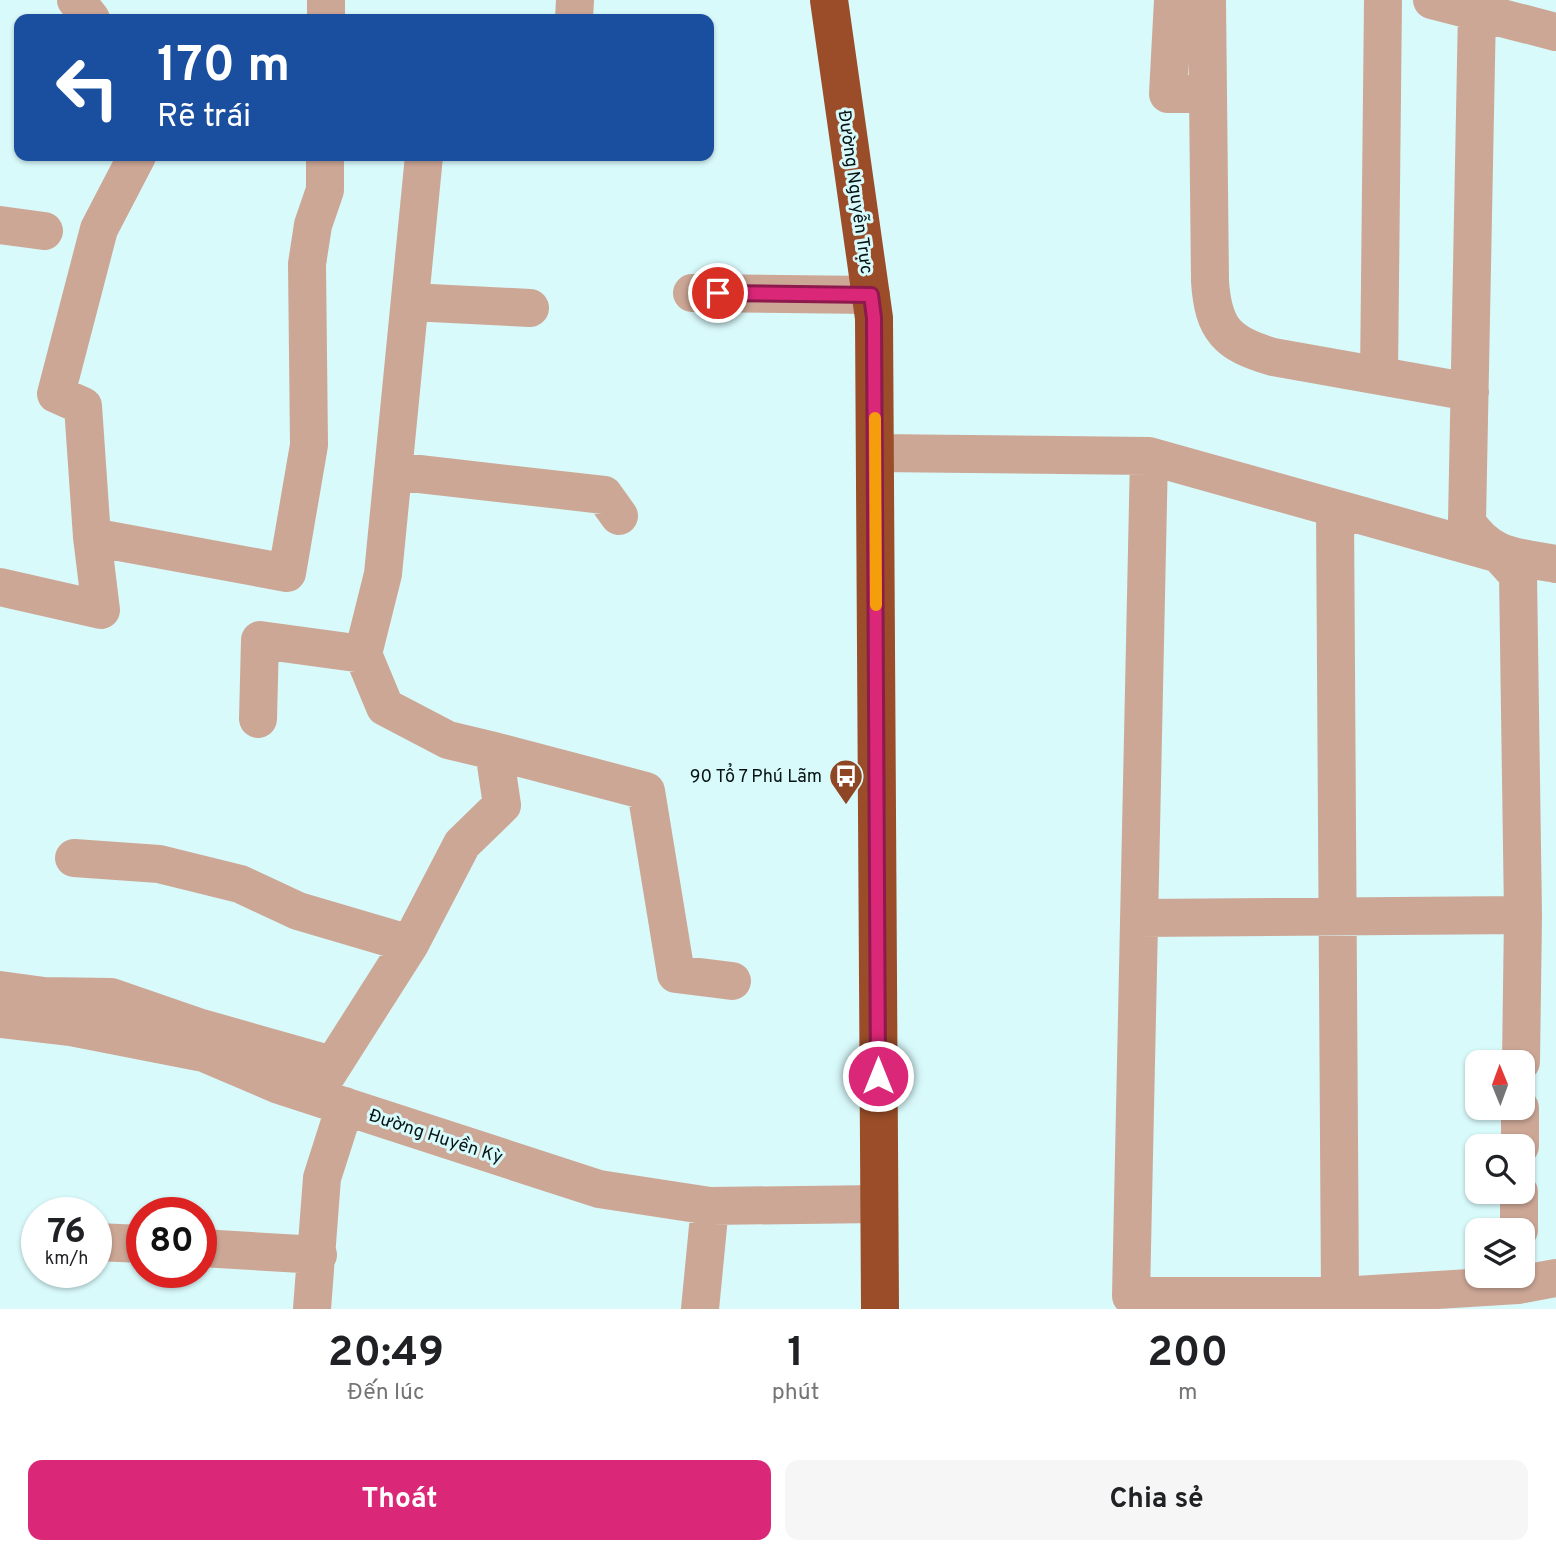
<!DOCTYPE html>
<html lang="vi">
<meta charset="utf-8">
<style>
:root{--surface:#fff;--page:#f6f6f6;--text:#202124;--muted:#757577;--accent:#db2777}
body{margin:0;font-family:Overpass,sans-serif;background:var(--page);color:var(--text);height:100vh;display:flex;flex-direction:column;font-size:26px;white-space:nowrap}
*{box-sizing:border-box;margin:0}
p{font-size:23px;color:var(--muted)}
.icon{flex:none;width:38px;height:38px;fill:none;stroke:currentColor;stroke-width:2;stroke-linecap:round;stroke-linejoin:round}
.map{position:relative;height:1309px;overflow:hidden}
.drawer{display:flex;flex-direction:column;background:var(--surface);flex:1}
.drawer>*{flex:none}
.hud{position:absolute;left:14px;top:14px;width:700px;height:147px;border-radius:14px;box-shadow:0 2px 5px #0004;background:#1a4fa0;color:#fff;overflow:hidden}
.needle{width:46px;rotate:359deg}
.tools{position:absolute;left:1465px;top:1050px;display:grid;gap:14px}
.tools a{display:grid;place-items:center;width:70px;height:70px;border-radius:14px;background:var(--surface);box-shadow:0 2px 5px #0004;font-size:35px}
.speed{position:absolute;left:21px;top:1197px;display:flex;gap:14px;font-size:35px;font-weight:700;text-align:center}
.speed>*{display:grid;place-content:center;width:91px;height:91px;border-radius:50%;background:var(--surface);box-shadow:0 2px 5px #0004;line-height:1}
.speed small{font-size:18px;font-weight:400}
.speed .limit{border:10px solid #d22;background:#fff;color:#111}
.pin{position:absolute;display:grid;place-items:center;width:60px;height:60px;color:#fff;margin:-30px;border:4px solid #fff;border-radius:50%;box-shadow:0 2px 7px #0007}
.me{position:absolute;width:77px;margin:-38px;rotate:0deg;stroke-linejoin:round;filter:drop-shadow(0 0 5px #0008)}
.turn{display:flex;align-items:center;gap:24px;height:147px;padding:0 28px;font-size:32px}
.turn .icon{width:91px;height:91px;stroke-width:2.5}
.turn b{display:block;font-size:49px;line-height:60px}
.eta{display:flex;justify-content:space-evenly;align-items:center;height:119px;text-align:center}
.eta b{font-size:42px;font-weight:700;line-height:49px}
.button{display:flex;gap:14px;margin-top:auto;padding:14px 28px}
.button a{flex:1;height:80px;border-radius:14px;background:var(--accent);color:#fff;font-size:28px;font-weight:700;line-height:80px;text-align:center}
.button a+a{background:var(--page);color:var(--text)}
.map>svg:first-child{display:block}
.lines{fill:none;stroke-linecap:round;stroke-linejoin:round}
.minor{stroke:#cda796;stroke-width:38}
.highway{stroke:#9a4d28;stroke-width:38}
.route-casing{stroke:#8e194d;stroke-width:18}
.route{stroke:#db2777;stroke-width:12}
.slow{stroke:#f59e0b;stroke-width:12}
.labels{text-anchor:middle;stroke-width:6;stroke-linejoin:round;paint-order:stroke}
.street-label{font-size:18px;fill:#071313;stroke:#d9fafb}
.poi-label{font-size:18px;fill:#071313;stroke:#d9fafb;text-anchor:end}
</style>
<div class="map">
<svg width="1556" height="1309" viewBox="0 0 1556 1309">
<rect width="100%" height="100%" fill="#d9fafb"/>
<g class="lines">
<!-- minor -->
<path class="minor" d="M 76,0 L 91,19
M 1173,0 L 1168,94 L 1208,94
M 1207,0 L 1210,281 C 1213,329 1227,344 1273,357 L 1470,392
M 1432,0 L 1556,32
M 1477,11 L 1467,522 C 1489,558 1518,557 1556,564
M 326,19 L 326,0
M 574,19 L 575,0
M 137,156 L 99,229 L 56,394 L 83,406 L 92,537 L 287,573 L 309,445 L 307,264 L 313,225 L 325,190 L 325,156
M 0,225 L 44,231
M 692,293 L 871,295
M 411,302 L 530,308
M 1379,376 L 1383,0
M 875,453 L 1149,456 L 1499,554 L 1518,575 L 1523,915 L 1521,1062
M 1149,456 L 1131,1296 L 1340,1296 L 1518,1285 L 1556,1278
M 393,471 L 604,495 L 619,516
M 1335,510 L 1340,1296
M 0,587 L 101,610 L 92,537
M 258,719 L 260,640 L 363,654
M 494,751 L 646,791 L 676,974 L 732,981
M 74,858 L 159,864 L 240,884 L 298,911 L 410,944 L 462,844 L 502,805 L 494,751 L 448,740 L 385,707 L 363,654 L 383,574 L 424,156
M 1139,918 L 1523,915
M 0,990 L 44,996 L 111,997 L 198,1027 L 332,1065
M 0,1019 L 71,1027 L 204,1053 L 279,1085 L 599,1189 L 710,1206 L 879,1204
M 319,1087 L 410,944
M 1520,1146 L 1520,1108
M 1519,1230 L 1519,1192
M 96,1242 L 142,1244
M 201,1248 L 318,1255
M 312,1309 L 322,1178 L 345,1106
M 700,1309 L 710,1206"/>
<!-- highway -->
<path class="highway" d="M 829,0 L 874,318 L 880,1309"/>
</g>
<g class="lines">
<!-- route casing -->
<g class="route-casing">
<path id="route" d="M 718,293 L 871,295 L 874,318 L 878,1076"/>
</g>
<!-- route -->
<use href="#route" class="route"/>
<!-- slow -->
<path class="slow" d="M 875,418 L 876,605"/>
</g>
<!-- icons -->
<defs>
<g id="bus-pin" transform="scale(1.75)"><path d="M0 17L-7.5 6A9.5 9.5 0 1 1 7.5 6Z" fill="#8e4624" stroke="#d9fafb"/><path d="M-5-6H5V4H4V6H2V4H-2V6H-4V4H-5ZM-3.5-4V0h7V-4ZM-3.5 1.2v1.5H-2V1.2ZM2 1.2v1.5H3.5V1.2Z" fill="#fff"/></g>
</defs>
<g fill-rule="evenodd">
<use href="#bus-pin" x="846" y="776"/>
</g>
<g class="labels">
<!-- street labels -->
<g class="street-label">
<text transform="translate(856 192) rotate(82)" y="6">Đường Nguyễn Trực</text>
<text transform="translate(436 1136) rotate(18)" y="6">Đường Huyền Kỳ</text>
</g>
<!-- poi labels -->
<g class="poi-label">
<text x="822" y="782">90 Tổ 7 Phú Lãm</text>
</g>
</g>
</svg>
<div class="tools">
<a><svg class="needle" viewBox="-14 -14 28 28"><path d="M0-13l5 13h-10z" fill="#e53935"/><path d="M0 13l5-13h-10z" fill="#757577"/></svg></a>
<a><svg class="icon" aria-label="search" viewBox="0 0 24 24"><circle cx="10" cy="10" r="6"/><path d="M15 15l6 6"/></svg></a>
<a><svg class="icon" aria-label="layers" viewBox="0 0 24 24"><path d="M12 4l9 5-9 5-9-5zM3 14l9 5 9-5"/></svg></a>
</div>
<div class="speed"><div>76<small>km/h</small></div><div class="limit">80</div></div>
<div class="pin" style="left:718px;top:293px;background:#d93025"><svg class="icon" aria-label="arrive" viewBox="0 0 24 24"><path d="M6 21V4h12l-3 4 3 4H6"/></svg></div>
<svg class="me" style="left:878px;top:1076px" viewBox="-20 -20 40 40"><circle r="17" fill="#db2777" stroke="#fff" stroke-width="3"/><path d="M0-11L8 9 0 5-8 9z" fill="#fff"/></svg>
<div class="hud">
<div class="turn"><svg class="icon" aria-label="left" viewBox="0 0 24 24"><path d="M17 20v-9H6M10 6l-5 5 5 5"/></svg><div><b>170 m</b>Rẽ trái</div></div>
</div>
</div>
<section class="drawer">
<div class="eta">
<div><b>20:49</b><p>Đến lúc</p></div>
<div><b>1</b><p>phút</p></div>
<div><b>200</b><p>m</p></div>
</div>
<div class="button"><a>Thoát</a><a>Chia sẻ</a></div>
</section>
